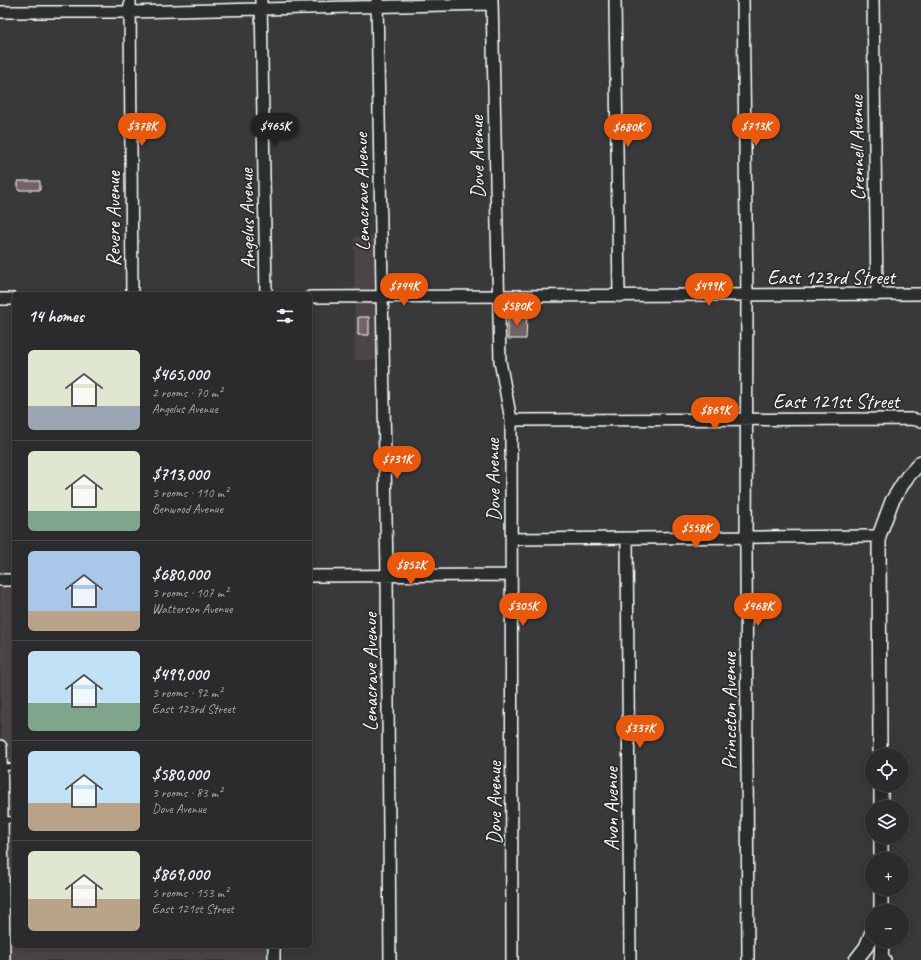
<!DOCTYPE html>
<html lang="en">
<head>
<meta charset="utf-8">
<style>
  body { margin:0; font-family:Caveat,sans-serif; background:#373638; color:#f1f3f6; height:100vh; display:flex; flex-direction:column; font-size:15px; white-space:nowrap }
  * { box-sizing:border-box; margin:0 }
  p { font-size:13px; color:#a6a7a9 }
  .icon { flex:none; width:22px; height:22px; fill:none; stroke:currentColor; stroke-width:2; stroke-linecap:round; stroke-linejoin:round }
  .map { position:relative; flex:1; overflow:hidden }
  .sheet { position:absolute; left:12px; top:292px; width:300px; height:656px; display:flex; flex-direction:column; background:#2b2a2c; border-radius:6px; box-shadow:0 2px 10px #0003,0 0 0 1px #474648 }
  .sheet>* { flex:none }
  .buttons { position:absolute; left:865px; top:748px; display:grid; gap:8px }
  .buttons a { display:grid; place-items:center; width:44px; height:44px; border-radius:50%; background:#2b2a2c; box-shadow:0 2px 10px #0003,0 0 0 1px #474648; font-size:20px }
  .price { position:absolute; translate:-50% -34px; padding:0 9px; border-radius:14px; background:#ea580c; color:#fff; font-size:13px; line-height:26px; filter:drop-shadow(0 1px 2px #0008) }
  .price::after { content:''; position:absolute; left:50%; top:24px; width:12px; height:9px; margin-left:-6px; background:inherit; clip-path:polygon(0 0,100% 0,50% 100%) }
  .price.selected { background:#222; color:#fff }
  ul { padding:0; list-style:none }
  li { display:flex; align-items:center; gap:12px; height:100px; padding:0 16px }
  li+li { border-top:1px solid #474648 }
  li span { display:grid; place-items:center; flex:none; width:112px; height:80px; border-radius:6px; color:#555 }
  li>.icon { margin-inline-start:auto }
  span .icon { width:48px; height:48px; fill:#fffc; stroke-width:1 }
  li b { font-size:17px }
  h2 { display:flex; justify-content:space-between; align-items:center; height:48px; padding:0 16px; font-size:17px }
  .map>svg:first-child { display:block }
  .built { fill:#4b4548 }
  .building { fill:#746269; stroke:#fff }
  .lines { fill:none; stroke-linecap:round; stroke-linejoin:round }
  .service-casing { stroke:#fff; stroke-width:8 }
  .minor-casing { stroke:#fff; stroke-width:14 }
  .tertiary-casing { stroke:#fff; stroke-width:16 }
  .secondary-casing { stroke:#fff; stroke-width:18 }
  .service { stroke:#2a2d2e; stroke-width:5.5 }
  .minor { stroke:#2a2d2e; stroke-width:11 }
  .tertiary { stroke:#2a2d2e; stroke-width:13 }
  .secondary { stroke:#2a2d2e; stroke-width:15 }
  .labels { text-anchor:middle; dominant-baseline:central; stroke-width:3.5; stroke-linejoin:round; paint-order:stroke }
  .street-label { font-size:20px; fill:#fff; stroke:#2a2d2e }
</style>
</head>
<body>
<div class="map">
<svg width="921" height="960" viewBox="0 0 921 960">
  <rect width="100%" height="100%" fill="#39383a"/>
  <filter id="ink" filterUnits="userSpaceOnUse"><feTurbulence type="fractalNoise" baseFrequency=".025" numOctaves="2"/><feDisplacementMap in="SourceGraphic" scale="8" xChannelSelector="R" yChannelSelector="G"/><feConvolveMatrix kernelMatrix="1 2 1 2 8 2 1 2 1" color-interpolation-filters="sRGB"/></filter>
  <g filter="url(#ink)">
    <!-- built -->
    <path class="built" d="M381,236L384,360H355L354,237Z
      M0,580H14V946H274V960H3Z"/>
    <!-- building -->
    <path class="building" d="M18,181H40V190H18Z
      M508,316H527L526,339H508Z
      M358,317H369V335H358Z"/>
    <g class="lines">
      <defs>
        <path id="service" d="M0,767H14
          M1,820H14"/>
        <path id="minor" d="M130,0L132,294
          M261,0L266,294
          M377,0L387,575L390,960
          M492,0L500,361L511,420L512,960
          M615,0L619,296
          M743,0L747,295L746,546L748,960
          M873,0L877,295
          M0,12H130L492,4
          M310,297L921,294
          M0,299H14
          M511,420L911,419L921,421
          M627,538L630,960
          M512,539L879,536
          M310,576L511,575
          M0,580H14
          M274,946V960"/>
        <path id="tertiary" d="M0,747L3,960
          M880,755L879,536L892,501L907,477L921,462
          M881,785V807
          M881,837V859
          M881,889V911
          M856,960L866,947L872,932
          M881,960L882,941"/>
        <path id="secondary" d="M882,959L883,960"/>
      </defs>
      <!-- service casing -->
      <use href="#service" class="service-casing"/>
      <!-- minor casing -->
      <use href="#minor" class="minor-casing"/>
      <!-- tertiary casing -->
      <use href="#tertiary" class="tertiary-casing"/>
      <!-- secondary casing -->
      <use href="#secondary" class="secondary-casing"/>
      <!-- service -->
      <use href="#service" class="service"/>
      <!-- minor -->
      <use href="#minor" class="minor"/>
      <!-- tertiary -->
      <use href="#tertiary" class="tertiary"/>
      <!-- secondary -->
      <use href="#secondary" class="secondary"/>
    </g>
  </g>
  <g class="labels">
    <!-- street labels -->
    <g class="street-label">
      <text transform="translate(857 148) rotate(-91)">Crennell Avenue</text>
      <text transform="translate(477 157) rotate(-91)">Dove Avenue</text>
      <text transform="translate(362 192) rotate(-91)">Lenacrave Avenue</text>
      <text transform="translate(113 219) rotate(-90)">Revere Avenue</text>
      <text transform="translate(247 219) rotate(-91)">Angelus Avenue</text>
      <text x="831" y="277">East 123rd Street</text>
      <text x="836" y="401">East 121st Street</text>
      <text transform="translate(493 480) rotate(-91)">Dove Avenue</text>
      <text transform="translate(370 672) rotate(-90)">Lenacrave Avenue</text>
      <text transform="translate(729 711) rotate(-90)">Princeton Avenue</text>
      <text transform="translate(494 803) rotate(-90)">Dove Avenue</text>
      <text transform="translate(611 809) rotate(-90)">Avon Avenue</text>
    </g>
  </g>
</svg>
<div class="buttons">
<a><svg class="icon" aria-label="locate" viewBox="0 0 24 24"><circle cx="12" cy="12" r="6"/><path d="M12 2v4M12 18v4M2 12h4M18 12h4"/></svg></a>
<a><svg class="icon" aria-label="layers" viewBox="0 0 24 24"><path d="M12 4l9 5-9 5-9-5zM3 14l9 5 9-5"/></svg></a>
<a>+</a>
<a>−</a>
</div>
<b class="price" style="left:142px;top:147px">$378K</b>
<b class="price selected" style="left:275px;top:147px">$465K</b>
<b class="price" style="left:756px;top:147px">$713K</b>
<b class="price" style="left:628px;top:148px">$680K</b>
<b class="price" style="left:404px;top:307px">$744K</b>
<b class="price" style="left:709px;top:307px">$499K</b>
<b class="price" style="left:517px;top:327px">$580K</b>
<b class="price" style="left:715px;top:431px">$869K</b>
<b class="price" style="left:397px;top:480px">$731K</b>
<b class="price" style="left:696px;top:549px">$558K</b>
<b class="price" style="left:411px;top:586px">$852K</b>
<b class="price" style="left:523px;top:627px">$305K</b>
<b class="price" style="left:758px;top:627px">$468K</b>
<b class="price" style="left:640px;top:749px">$337K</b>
<section class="sheet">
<h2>14 homes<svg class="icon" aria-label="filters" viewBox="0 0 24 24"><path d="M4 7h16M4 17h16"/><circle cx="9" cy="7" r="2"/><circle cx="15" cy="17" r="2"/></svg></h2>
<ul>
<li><span style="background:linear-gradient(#dfe7d0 70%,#9aa5b1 0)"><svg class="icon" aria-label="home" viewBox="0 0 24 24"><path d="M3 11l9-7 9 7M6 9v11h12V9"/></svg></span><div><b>$465,000</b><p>2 rooms · 70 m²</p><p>Angelus Avenue</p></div></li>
<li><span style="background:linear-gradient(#dfe7d0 75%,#7fa58c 0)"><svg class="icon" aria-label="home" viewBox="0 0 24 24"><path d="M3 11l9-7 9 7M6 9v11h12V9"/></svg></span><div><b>$713,000</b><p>3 rooms · 110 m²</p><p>Benwood Avenue</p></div></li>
<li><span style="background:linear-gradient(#a9c7e8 75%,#b9a48a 0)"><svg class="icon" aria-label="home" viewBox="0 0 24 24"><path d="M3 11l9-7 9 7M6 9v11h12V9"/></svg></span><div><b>$680,000</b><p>3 rooms · 107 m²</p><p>Watterson Avenue</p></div></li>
<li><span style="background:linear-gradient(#bfe0f5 65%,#7fa58c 0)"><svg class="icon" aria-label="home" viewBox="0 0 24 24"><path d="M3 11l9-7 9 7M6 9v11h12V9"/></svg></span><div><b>$499,000</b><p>3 rooms · 92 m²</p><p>East 123rd Street</p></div></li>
<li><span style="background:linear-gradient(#bfe0f5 65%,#b9a48a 0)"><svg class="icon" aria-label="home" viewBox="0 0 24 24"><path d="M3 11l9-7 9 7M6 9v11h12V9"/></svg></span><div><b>$580,000</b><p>3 rooms · 83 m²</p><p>Dove Avenue</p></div></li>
<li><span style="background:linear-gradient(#dfe7d0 60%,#b9a48a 0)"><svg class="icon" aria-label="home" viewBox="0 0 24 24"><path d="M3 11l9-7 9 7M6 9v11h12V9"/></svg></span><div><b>$869,000</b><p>5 rooms · 153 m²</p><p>East 121st Street</p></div></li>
</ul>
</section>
</div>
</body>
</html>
